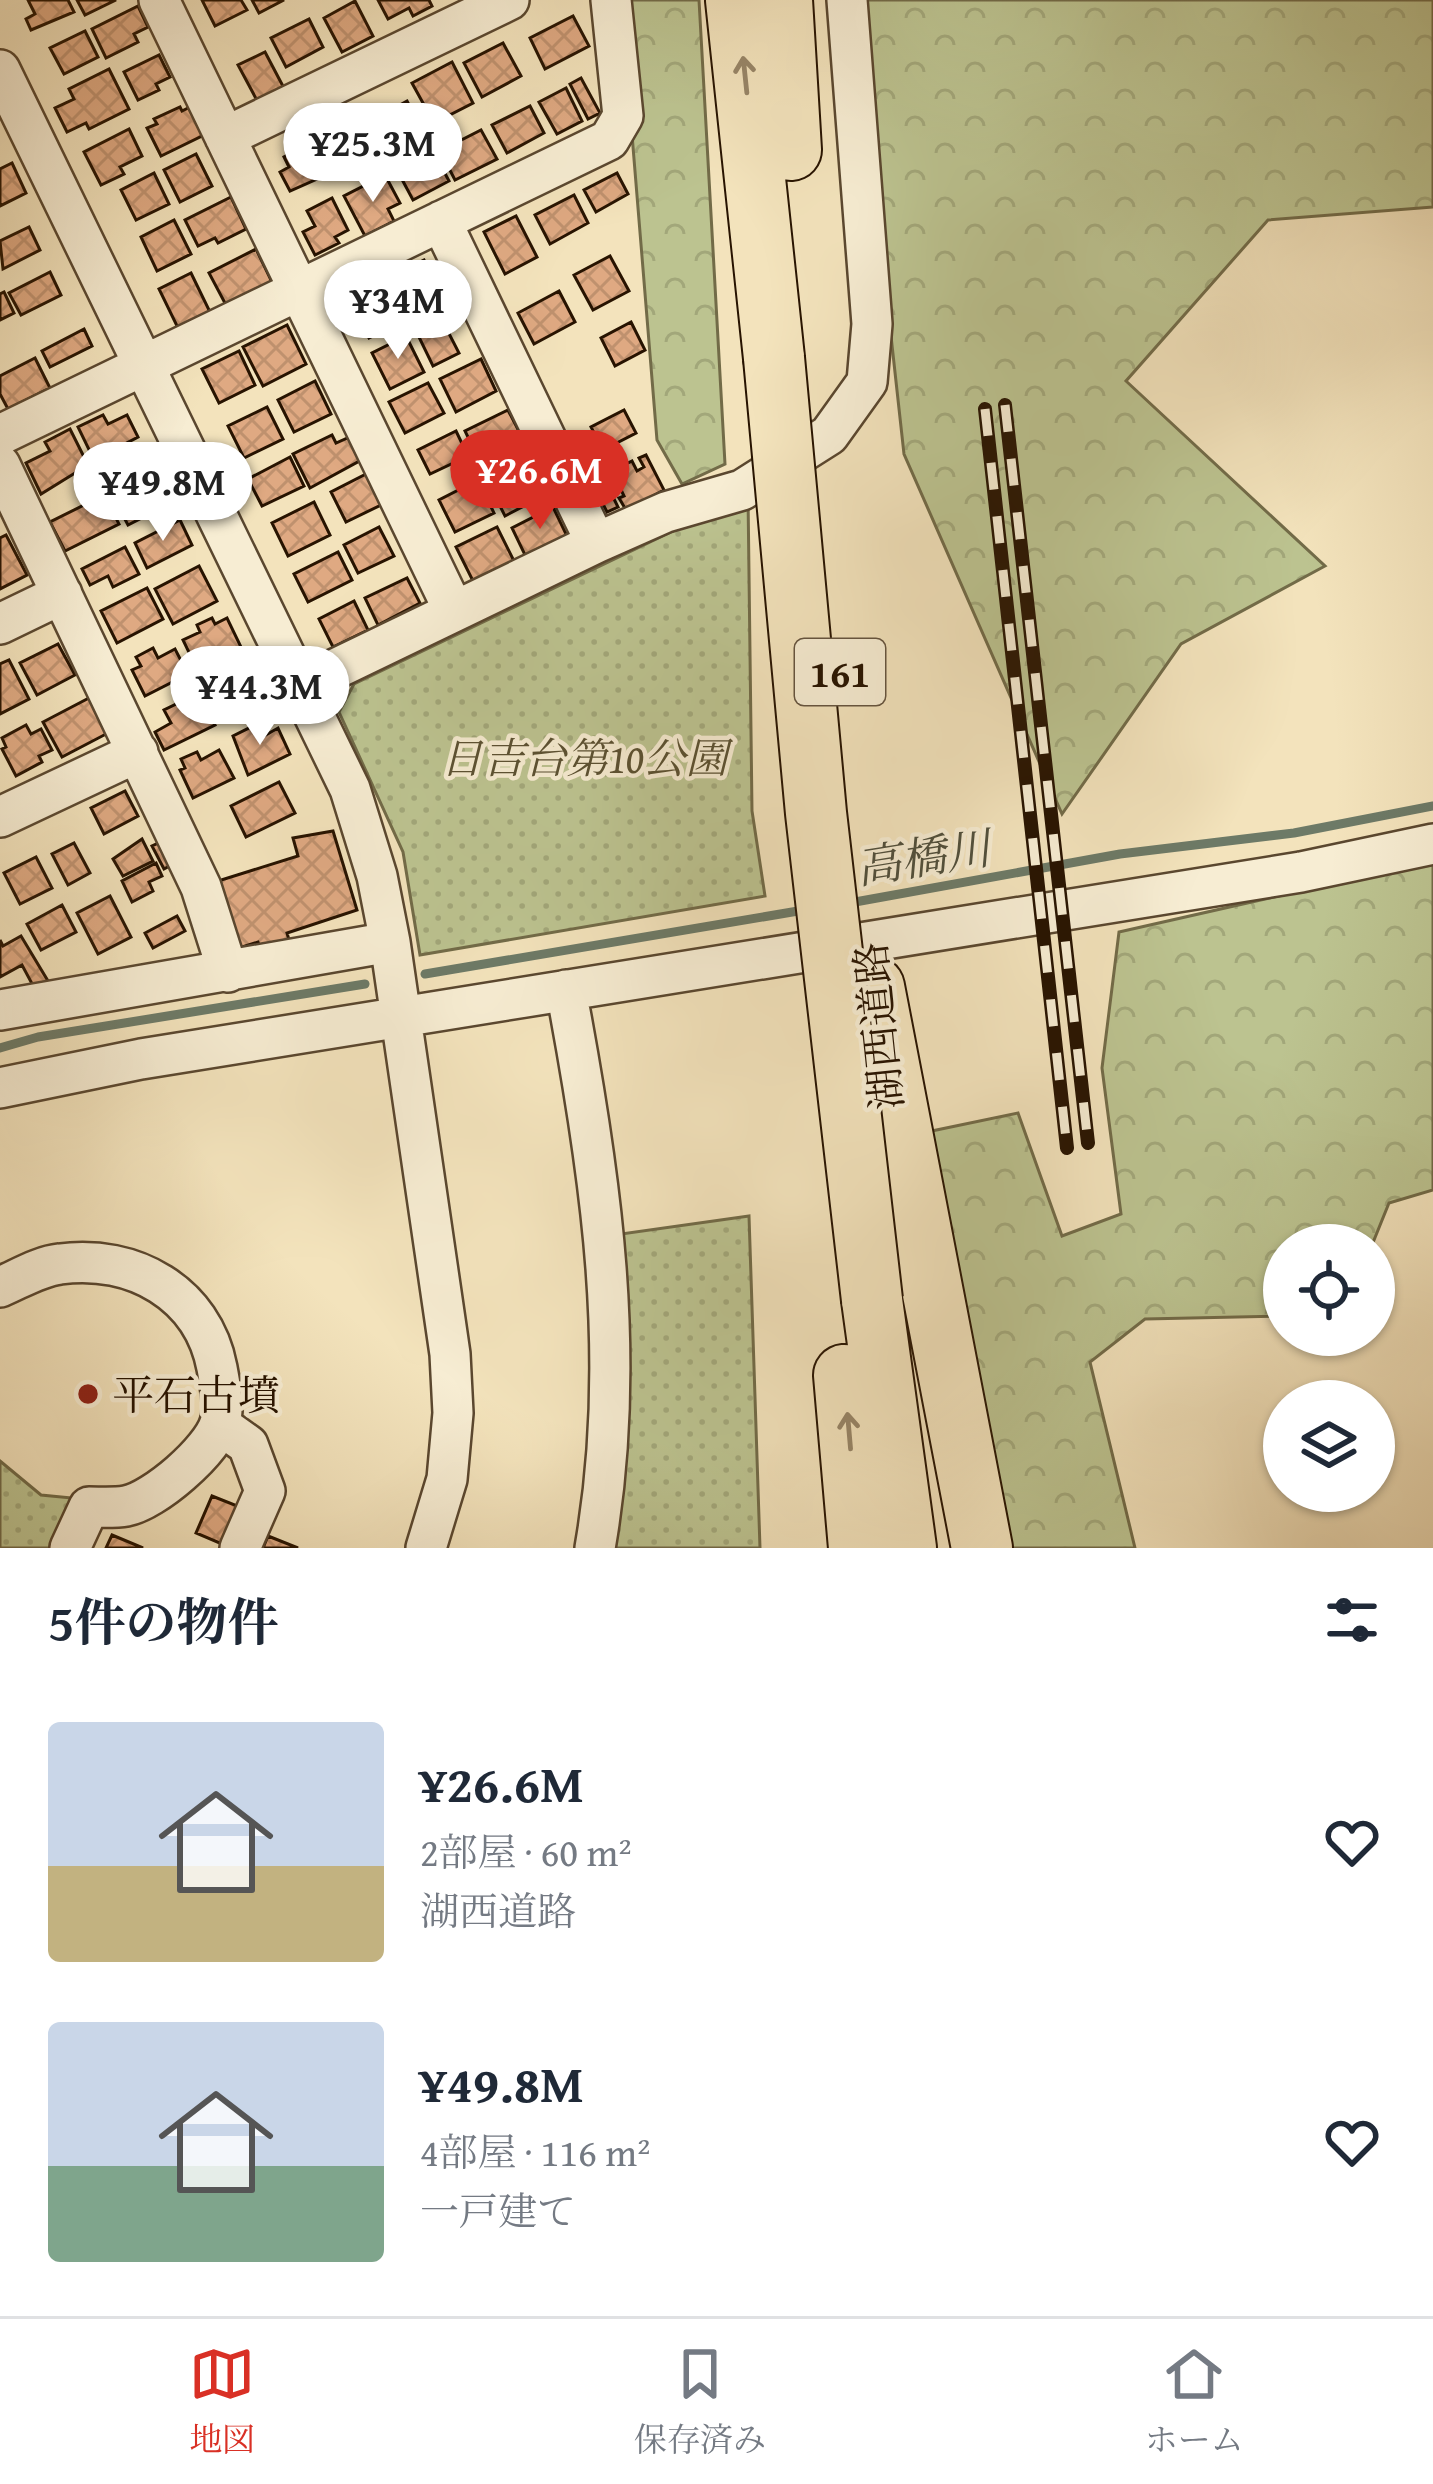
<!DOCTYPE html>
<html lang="ja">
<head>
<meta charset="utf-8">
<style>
  body { margin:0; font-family:"Gentium Book Plus","Noto Serif JP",serif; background:#f6f6f7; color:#1f2937; height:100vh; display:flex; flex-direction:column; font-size:45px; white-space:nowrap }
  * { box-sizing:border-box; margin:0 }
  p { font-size:39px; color:#747a83 }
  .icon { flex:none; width:66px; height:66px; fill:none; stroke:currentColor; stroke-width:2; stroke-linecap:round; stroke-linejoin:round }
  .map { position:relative; height:1548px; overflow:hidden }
  .panel { display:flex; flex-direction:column; background:#fff; flex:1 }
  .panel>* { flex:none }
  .controls { position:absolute; left:1263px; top:1224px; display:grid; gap:24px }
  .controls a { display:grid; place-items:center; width:132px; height:132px; border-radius:50%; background:#fff; box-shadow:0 3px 9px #0004; font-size:60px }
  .price { position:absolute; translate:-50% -102px; padding:0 27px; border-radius:42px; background:#fff; color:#222; font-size:39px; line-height:78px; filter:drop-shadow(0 3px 6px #0008) }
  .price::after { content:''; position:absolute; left:50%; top:72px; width:36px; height:27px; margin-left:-18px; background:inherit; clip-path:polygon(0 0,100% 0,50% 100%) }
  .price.selected { background:#d93025; color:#fff }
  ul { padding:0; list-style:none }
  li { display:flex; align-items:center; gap:36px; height:300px; padding:0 48px }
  li span { display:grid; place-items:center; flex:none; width:336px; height:240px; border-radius:12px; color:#555 }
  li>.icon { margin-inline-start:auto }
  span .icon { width:144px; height:144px; fill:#fffc; stroke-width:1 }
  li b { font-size:51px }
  h2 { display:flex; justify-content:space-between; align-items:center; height:144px; padding:0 48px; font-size:51px }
  .dock { display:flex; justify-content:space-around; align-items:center; height:168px; border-top:3px solid #e0e1e3; background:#fff; font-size:33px; color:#747a83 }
  .dock a { display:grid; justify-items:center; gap:6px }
  .dock .selected { color:#d93025 }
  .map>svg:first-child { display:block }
  .forest { fill:url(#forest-crowns); stroke:#726b48; stroke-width:3 }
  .park { fill:url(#park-dots); stroke:#726b48; stroke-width:3 }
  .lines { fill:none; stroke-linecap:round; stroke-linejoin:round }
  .stream { stroke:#6d7a67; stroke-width:9 }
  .building { fill:url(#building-cross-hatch); stroke:#271300; stroke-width:3 }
  .minor-casing { stroke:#5a472f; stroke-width:44 }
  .highway-casing { stroke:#271300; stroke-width:64 }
  .minor { stroke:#f7edd3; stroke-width:39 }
  .highway { stroke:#f3e3bc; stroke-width:60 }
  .rail-casing { stroke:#271300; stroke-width:14 }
  .rail { stroke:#f7edd3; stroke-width:9; stroke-dasharray:27; stroke-linecap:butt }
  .highway-bridge-casing { stroke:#271300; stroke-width:64; stroke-linecap:butt }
  .highway-bridge { stroke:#f3e3bc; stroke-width:60 }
  .oneway { stroke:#978567 }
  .poi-dot { fill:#8f2418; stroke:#f7edd3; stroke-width:4.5 }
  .labels { text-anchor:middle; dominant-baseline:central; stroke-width:9; stroke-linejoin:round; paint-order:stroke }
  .shield { fill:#f7edd3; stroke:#65543f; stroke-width:3 }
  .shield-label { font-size:39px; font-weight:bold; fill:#271300 }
  .park-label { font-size:42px; font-style:italic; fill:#5b5132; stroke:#f7edd3 }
  .street-label { font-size:42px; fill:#271300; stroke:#f7edd3 }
  .poi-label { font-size:42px; fill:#271300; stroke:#f7edd3; text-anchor:start }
  .water-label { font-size:45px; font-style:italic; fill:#504f3c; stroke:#f7edd3 }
</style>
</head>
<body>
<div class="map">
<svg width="1433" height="1548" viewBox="0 0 1433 1548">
  <defs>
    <pattern id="forest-crowns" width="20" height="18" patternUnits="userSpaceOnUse" patternTransform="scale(3)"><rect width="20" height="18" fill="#bcc390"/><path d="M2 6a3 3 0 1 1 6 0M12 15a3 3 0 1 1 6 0" fill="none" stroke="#a2a77a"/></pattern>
    <pattern id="park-dots" width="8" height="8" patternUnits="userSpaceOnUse" patternTransform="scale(3)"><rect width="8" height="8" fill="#bcc390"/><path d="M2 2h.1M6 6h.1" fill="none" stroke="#a2a77a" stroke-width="1.8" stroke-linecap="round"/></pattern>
    <pattern id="building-cross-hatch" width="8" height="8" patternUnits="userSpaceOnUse" patternTransform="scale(3)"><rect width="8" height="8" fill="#dfa982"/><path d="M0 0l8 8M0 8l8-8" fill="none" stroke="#bf916e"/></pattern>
  </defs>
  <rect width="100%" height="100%" fill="#f3e3bc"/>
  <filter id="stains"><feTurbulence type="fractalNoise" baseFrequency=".00167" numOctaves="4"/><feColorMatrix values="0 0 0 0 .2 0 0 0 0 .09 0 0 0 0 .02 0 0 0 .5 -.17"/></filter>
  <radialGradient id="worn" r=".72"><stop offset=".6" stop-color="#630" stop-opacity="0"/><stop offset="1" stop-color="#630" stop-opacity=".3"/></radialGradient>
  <!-- forest -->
  <path class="forest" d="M621,0H699L725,464L682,484L657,440Z
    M854,0H1433V207L1268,220L1126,381L1325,566L1181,644L1062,814L904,454Z
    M1433,861V1190L1389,1203L1372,1245H1284V1316L1145,1319L1090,1362L1135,1548H1007L927,1132L1018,1113L1062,1236L1121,1214L1102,1068L1119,932Z"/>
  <!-- park -->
  <path class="park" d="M748,495L752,811L765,896L420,955L403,852L339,712L354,684Z
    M749,1216L760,1548H608L621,1234Z
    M0,1461L41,1495L72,1498L51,1548H0Z"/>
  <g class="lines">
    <!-- stream -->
    <path class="stream" d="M844,904L1120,854L1294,833L1433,806
      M425,974L804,910
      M0,1048L38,1037L365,984"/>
  </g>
  <!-- building -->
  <path class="building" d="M28,0H68L74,12L31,30L26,19L35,14Z
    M77,0H116L85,15Z
    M202,0H241L247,10L215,26Z
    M252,0H284L259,13Z
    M378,0H429L432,6L413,16L409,8L388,19Z
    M355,1L373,36L342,52L324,18Z
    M138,6L148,27L134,34L138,42L106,58L92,29Z
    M573,16L589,46L545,69L530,38Z
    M309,19L323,47L286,67L271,38Z
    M85,31L98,57L64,74L50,48Z
    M503,43L521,76L482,97L464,63Z
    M265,52L286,92L260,106L238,65Z
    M159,55L170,77L156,84L159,90L138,100L124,72Z
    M452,62L473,103L434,123L412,83Z
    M109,69L129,109L89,129L86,123L67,132L55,108L74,99L69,89Z
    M581,78L600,113L588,119L570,84Z
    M566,88L582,121L557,134L539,102Z
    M407,101L424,134L388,153L371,121Z
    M194,105L208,133L161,156L147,128L157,124L154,119L180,107L182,111Z
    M530,106L544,133L507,153L492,125Z
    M357,121L375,156L337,176L319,141Z
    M129,129L142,156L120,167L124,174L101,185L84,152Z
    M481,130L497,159L455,180L440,151Z
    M310,143L326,175L290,191L280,172L289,167L284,157Z
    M433,151L449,181L413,200L397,170Z
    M196,154L212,186L180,202L164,170Z
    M12,163L26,193L0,206V169Z
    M154,173L169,204L136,220L121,190Z
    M617,173L628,194L596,212L584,190Z
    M385,175L400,203L388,209L394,221L365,236L344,196Z
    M574,195L588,223L550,244L535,215Z
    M231,197L246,229L218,243L215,238L198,246L185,220Z
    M332,198L348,230L335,237L339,243L315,255L303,232L315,226L307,211Z
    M516,216L537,257L505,274L484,232Z
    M174,220L191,254L157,271L141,237Z
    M29,227L40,250L3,269L0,241Z
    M256,249L272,282L226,305L209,273Z
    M610,256L629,291L593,310L574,275Z
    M424,260L442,295L408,312L391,277Z
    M50,272L61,295L21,315L9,293Z
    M191,273L210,312L178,328L159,289Z
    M387,291L402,321L369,338L353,307Z
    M559,291L575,322L534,344L518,313Z
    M4,292L14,313L0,320V294Z
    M441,318L459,353L433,366L416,331Z
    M631,322L645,350L615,366L601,338Z
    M287,325L306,364L263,386L243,347Z
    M84,329L92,346L50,367L42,351Z
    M406,336L424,372L390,389L372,353Z
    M239,351L255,385L219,403L202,369Z
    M35,358L50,388L8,409L0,394V376Z
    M481,359L496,391L456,412L440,379Z
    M315,381L331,414L294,432L278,400Z
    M428,383L444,413L405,433L389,402Z
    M267,407L283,439L244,458L228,426Z
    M508,410L524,441L480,462L465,431Z
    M624,410L636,433L603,450L591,427Z
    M103,415L108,424L127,415L138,437L94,460L78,427Z
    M70,429L88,465L41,494L26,463L50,451L45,442Z
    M456,431L468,456L430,474L418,450Z
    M332,435L336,443L352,436L363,459L310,488L293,454Z
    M646,455L664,490L626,510L619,498L624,496L612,471L632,461L637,471L644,467L639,458Z
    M290,457L304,486L262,506L248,479Z
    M525,464L541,497L505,516L488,482Z
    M366,474L381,505L346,522L331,492Z
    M146,478L161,508L128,525L112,495Z
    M478,480L494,513L455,532L439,500Z
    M608,487L618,507L607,512L597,492Z
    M104,495L119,524L65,551L50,522Z
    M314,502L330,535L288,556L272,523Z
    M553,507L567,536L526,557L512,528Z
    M180,520L192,545L147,568L135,543Z
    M379,527L394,556L358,573L344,545Z
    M497,527L514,561L473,581L456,547Z
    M6,535L27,575L0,589V538Z
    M125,547L139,574L113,587L108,576L90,585L82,569Z
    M338,552L352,580L308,602L294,574Z
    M199,566L217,601L173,624L155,589Z
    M407,578L420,603L378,625L365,598Z
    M147,588L163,619L117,643L101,611Z
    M354,601L368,630L333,647L319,619Z
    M212,618L215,624L227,618L241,647L197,669L183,640L200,632L197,625Z
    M58,644L75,675L37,695L20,663Z
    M153,648L158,658L175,649L188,674L145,696L132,670L141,666L136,657Z
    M252,657L259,671L254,673L264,694L251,700L256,708L240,716L236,708L220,716L204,684L231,671L233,676L241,673L236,665Z
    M9,660L29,699L0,714V664Z
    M199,693L215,725L164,750L155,732L171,723L164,710Z
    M89,698L108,733L62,757L43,722Z
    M257,724L264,736L278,728L290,754L248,775L233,736Z
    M26,725L31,734L41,729L52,750L39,756L42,762L16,776L2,749L6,747L2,738Z
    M219,750L234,778L193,798L180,770L185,768L181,759L197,752L201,760Z
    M279,782L295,813L246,837L231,806Z
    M125,791L138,816L104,834L91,808Z
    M333,831L357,910L287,933L291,947L263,956L258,942L239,948L218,881L298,856L293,838Z
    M142,839L153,861L123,876L113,859Z
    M165,840L177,862L164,869L152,846Z
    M74,843L90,873L68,885L52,854Z
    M36,857L52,888L20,904L4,873Z
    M156,863L162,876L149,882L153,891L132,902L122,881Z
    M110,896L131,937L98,954L77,913Z
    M62,905L76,932L41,950L27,924Z
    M177,916L185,931L153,948L145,933Z
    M21,936L51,986L37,993L22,965L0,977V940L3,946Z
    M212,1496L245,1509L229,1547L196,1533Z
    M112,1535L143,1548H106Z
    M268,1536L298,1548H263Z"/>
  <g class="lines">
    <defs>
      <path id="minor" d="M159,0L454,611
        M0,70L350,789L377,876L390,942L450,1354L453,1413L447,1479L426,1548
        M225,137L509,0
        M441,221L596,543
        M0,435L609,140L623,116L611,0
        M0,465L201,887L228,972
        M0,624L62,594
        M300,686L596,543L666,512L742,490L829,435L867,382L872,324L847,0
        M0,817L138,752
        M566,990C601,1175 628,1360 595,1548
        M0,1010L390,942
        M0,1088L141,1059L1301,872L1433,844
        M0,1287C19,1279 40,1266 60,1264C133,1254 203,1293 217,1368C220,1385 225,1406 220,1423C212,1451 154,1501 126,1506C114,1508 101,1507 89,1507L70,1548
        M220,1425L248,1445L265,1491L240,1548"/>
      <path id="highway" d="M736,0L774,358
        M782,0L791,150
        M874,987L982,1548
        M872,1300L906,1548
        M844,1375L859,1548"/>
    </defs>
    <!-- minor casing -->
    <use href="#minor" class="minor-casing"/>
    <!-- highway casing -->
    <use href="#highway" class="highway-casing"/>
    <!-- minor -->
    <use href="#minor" class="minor"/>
    <!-- highway -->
    <use href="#highway" class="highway"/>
    <defs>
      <path id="rail" d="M1005,405L1088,1143
        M985,409L1067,1148"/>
    </defs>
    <!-- rail casing -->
    <use href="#rail" class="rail-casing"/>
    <!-- rail -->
    <use href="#rail" class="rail"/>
    <defs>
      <path id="highway-bridge" d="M774,358L816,813L872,1300"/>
    </defs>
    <!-- highway-bridge casing -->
    <use href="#highway-bridge" class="highway-bridge-casing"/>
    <!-- highway-bridge -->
    <use href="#highway-bridge" class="highway-bridge"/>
  </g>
  <!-- one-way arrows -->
  <defs><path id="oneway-shaft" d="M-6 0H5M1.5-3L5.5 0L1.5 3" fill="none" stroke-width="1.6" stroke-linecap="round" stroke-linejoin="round" transform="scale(3)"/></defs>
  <g class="oneway">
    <use href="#oneway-shaft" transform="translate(745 75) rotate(-96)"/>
    <use href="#oneway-shaft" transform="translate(849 1431) rotate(-95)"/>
  </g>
  <!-- markers -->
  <circle class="poi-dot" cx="88" cy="1394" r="12"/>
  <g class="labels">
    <!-- shield labels -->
    <rect class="shield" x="795" y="639" width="90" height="66" rx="9"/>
    <g class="shield-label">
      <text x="840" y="672">161</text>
    </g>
    <!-- park labels -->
    <g class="park-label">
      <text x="584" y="757">日吉台第10公園</text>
    </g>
    <!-- street labels -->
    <g class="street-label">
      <text transform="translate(878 1026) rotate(-96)">湖西道路</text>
    </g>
    <!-- poi labels -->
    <g class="poi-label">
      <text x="112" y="1394">平石古墳</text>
    </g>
    <!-- water labels -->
    <g class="water-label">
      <text transform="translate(923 857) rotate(-9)">高橋川</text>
    </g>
  </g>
  <rect width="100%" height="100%" filter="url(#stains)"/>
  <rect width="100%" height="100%" fill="url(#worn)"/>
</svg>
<div class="controls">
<a><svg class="icon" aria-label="locate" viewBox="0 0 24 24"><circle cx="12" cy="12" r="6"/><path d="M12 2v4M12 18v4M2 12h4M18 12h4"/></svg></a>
<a><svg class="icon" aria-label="layers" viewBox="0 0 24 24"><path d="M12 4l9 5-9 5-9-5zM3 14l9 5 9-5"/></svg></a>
</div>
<b class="price" style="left:373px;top:205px">¥25.3M</b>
<b class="price" style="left:398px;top:362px">¥34M</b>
<b class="price selected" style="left:540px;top:532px">¥26.6M</b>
<b class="price" style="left:163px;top:544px">¥49.8M</b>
<b class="price" style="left:260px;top:748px">¥44.3M</b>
</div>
<section class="panel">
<h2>5件の物件<svg class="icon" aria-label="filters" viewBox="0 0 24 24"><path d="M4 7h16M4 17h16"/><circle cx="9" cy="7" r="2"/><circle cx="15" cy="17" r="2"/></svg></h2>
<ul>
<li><span style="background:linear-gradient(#c9d6e8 60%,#c2b280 0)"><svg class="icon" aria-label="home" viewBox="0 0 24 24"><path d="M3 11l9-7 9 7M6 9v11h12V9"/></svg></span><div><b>¥26.6M</b><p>2部屋 · 60 m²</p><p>湖西道路</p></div><svg class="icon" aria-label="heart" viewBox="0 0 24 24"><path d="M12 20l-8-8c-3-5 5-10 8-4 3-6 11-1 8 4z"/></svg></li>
<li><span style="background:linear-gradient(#c9d6e8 60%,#7fa58c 0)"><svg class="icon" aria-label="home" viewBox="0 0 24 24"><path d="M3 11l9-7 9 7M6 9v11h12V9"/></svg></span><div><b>¥49.8M</b><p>4部屋 · 116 m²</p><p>一戸建て</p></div><svg class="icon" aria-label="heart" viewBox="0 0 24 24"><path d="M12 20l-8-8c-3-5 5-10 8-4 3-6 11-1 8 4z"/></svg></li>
</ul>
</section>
<nav class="dock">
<a class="selected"><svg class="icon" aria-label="map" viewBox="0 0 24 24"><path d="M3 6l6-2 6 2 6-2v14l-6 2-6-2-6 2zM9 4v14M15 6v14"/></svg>地図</a>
<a><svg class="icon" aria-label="saved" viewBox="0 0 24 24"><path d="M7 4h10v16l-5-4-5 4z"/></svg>保存済み</a>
<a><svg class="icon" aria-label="home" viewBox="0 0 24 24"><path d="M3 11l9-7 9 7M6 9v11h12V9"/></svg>ホーム</a>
</nav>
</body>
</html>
